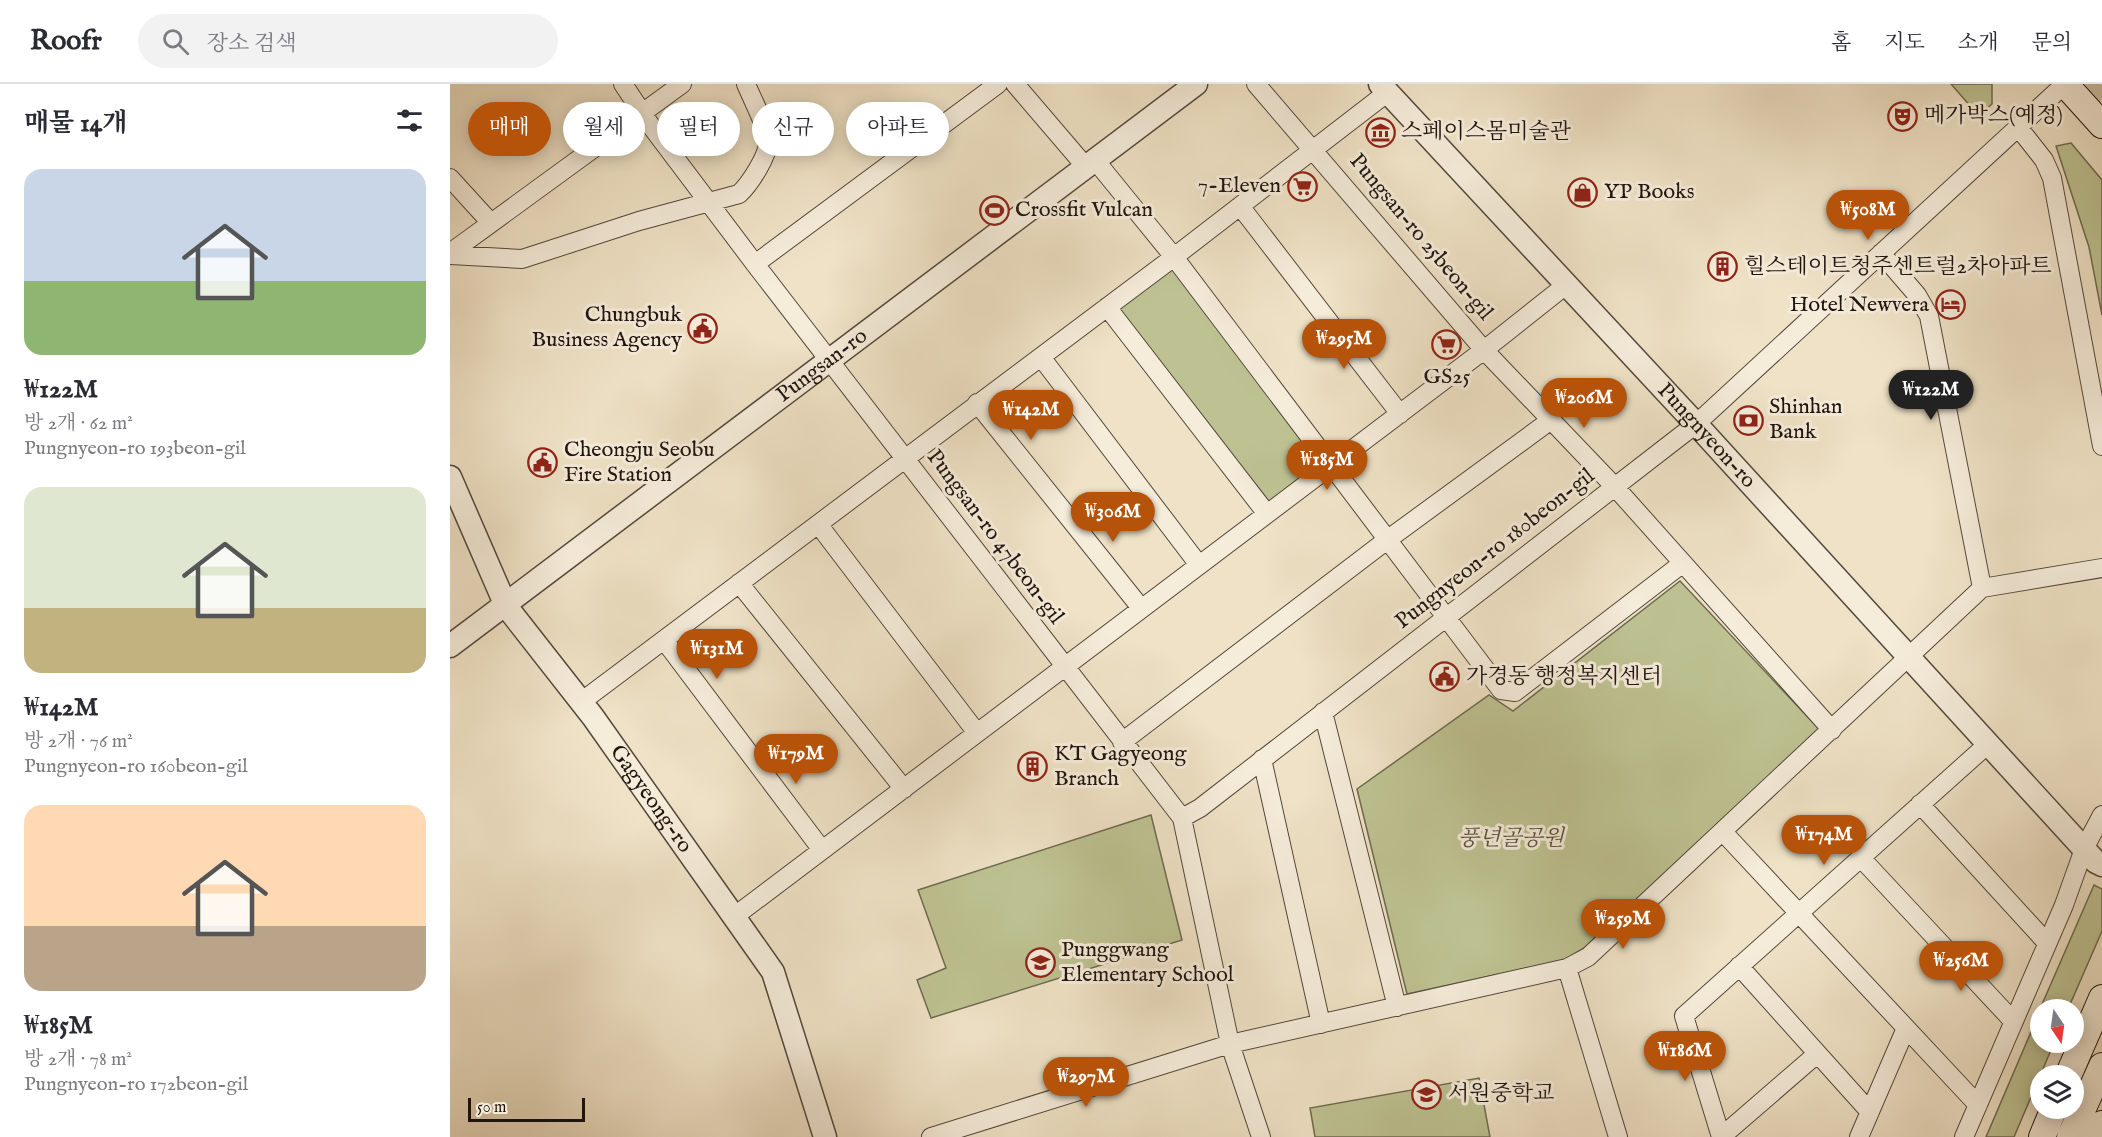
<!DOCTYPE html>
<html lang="ko">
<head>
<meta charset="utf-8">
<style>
  body { margin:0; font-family:"IM FELL English","Noto Serif KR",serif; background:#f2f2f3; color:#2b2b33; height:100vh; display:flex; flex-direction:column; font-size:22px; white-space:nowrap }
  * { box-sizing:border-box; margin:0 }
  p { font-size:20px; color:#7c7c81 }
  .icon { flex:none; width:33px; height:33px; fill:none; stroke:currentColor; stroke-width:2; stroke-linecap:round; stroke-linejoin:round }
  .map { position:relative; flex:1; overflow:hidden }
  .panel { display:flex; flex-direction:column; background:#fff; width:450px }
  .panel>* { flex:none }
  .banner { position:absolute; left:18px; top:18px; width:570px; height:54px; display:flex; gap:12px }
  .needle { width:39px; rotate:167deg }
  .fabs { position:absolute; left:1580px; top:915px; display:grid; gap:12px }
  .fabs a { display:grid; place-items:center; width:54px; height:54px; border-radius:50%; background:#fff; box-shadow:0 3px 15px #0003; font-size:30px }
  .scale { position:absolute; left:18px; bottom:15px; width:117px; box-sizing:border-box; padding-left:6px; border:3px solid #1f140e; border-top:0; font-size:16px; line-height:21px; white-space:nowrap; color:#1f140e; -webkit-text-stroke:4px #f5ecda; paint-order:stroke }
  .price { position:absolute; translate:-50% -51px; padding:0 14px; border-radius:21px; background:#b45309; color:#fff; font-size:20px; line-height:39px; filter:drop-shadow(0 2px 3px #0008) }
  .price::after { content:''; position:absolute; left:50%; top:36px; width:18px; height:14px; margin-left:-9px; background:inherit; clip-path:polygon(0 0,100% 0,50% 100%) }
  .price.current { background:#222; color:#fff }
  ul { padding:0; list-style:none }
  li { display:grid; align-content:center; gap:12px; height:318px; padding:0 24px }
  li span { display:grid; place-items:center; height:186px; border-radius:18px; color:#555 }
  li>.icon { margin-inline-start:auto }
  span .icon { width:108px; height:108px; fill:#fffc; stroke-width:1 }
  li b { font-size:26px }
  h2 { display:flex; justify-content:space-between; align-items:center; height:72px; padding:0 24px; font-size:26px }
  .tag { padding:0 21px; border-radius:27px; background:#fff; box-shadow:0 3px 15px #0003; font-size:21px; line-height:54px }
  .tag.current { background:#b45309; color:#fff }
  header { display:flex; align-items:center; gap:36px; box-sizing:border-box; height:84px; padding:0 30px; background:#fff; border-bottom:2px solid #e1e1e2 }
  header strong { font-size:28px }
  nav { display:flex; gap:33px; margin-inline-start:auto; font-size:21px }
  .search { width:420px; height:54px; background:#f2f2f3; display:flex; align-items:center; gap:15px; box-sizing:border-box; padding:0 21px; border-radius:33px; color:#7c7c81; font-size:22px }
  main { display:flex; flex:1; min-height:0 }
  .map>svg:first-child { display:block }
  .green { fill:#bec292; stroke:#6e6b50; stroke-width:1.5 }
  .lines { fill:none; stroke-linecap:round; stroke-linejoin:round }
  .tertiary-tunnel { stroke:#d0c3aa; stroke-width:22; stroke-dasharray:22 11; stroke-linecap:butt }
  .minor-casing { stroke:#53483c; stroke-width:20 }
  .tertiary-casing { stroke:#53483c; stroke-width:25 }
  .secondary-casing { stroke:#1f140e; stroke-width:28 }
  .minor { stroke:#f5ecda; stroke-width:18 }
  .tertiary { stroke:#f5ecda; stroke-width:22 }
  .secondary { stroke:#f5ecda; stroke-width:26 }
  .labels { text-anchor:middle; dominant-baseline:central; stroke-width:6; stroke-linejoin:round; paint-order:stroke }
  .poi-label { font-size:22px; fill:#1f140e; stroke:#f5ecda; text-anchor:start }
  .street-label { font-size:22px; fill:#1f140e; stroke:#f5ecda }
  .park-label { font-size:22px; font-style:italic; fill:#57513c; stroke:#f5ecda }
</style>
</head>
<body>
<header>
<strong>Roofr</strong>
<div class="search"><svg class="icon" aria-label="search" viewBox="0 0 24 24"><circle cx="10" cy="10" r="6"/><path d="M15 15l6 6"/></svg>장소 검색</div>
<nav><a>홈</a><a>지도</a><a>소개</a><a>문의</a></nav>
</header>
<main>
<section class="panel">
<h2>매물 14개<svg class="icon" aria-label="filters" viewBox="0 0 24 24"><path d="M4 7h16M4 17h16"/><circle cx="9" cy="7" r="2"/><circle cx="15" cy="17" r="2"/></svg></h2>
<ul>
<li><span style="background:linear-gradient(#c9d6e8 60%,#8fb573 0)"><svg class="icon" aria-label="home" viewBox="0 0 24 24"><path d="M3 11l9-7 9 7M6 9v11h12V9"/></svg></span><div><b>₩122M</b><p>방 2개 · 62 m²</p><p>Pungnyeon-ro 193beon-gil</p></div></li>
<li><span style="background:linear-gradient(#dfe7d0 65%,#c2b280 0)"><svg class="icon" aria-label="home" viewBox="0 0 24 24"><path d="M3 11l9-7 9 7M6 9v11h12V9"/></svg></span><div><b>₩142M</b><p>방 2개 · 76 m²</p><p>Pungnyeon-ro 160beon-gil</p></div></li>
<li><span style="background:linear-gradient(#ffd9b3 65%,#b9a48a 0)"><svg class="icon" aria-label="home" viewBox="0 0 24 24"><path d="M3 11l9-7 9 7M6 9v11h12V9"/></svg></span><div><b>₩185M</b><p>방 2개 · 78 m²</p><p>Pungnyeon-ro 172beon-gil</p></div></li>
</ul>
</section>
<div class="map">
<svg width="1652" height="1053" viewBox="0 0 1652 1053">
  <rect width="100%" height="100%" fill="#efe2c6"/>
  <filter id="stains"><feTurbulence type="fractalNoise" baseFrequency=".00333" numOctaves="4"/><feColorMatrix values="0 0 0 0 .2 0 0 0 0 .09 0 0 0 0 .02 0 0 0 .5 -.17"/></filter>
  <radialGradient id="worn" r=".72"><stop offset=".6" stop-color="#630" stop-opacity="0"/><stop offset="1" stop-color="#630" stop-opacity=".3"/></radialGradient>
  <!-- green -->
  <path class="green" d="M1501,0H1542V20L1529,32Z
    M1621,59L1652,96V231L1639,163L1606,62Z
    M722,182L870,380L819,418L667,224Z
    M1230,497L1369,645L1134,864L1114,876L957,910L907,705L1039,611L1063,627Z
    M701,731L732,856L481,934L467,896L496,884L468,806Z
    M1644,801L1652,805V847L1618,925H1590Z
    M1590,927V958L1604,959L1564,1053H1536Z
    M1029,994L1040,1053H865L860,1024Z"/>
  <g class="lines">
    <!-- tertiary-tunnel -->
    <path class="tertiary-tunnel" d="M1636,0L1652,18"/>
    <defs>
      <path id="minor" d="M173,0L201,42L305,180L732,734L780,960L811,1053
        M565,0L636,83
        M806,0L1034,266L1165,403L1382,646
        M1568,43L1594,76L1602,94L1652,362
        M645,76L724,173L1051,606L1065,608L1233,479
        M0,94L41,139
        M790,122L950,330
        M0,169L232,0
        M1431,169L1467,211L1479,232L1532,504
        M0,171L72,175L189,137L289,110C299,101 319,71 318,57C317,42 302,15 296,0
        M305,180L548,0
        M657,223L817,430
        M591,273L749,481
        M527,319L691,524
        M368,440L527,649
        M289,499L454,705
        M1532,504L1652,484
        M214,556L372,766
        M131,618L724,173L938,8
        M873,628L947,923
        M672,658L937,456L1101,336
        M812,675L871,940
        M1470,720L1597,859
        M732,734L750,724L1246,340L1615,0
        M1273,748L1528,1021
        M1411,774L1563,937
        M285,832L1034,266L1116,201
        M1289,882L1420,1028
        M1117,884L1168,1053
        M1367,970L1271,1053L1234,932L1538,660
        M481,1053L780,960L1117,884L1138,873L1532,504
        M1409,1053L1456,944
        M1514,1053L1614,821L1634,765L1652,731"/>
      <g id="tertiary">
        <path id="s1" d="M930,0L1246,340L1646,778L1652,781"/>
        <path id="s2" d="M0,393L56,522L143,633L323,888L375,1053"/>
        <path id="s3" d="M0,562L746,0"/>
      </g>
      <path id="secondary" d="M1615,0L1652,41
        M1618,992L1652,914
        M1592,1053L1604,1024
        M1620,1053L1652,982
        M1647,1053L1652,1040"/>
    </defs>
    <!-- minor casing -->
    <use href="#minor" class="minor-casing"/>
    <!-- tertiary casing -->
    <use href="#tertiary" class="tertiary-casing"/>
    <!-- secondary casing -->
    <use href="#secondary" class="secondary-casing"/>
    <!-- minor -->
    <use href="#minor" class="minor"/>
    <!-- tertiary -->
    <use href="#tertiary" class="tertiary"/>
    <!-- secondary -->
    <use href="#secondary" class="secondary"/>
  </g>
  <!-- icons -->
  <defs>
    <symbol id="theatre-ring" viewBox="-11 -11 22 22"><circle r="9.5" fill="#f5ecda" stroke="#8f2418" stroke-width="1.5"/><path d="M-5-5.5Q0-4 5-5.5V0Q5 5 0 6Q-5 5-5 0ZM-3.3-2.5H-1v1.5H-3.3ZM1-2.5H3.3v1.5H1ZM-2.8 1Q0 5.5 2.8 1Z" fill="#8f2418"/></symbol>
    <symbol id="museum-ring" viewBox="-11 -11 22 22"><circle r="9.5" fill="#f5ecda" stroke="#8f2418" stroke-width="1.5"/><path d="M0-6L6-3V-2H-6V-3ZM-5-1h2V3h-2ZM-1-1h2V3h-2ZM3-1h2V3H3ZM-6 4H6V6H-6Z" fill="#8f2418"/></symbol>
    <symbol id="supermarket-ring" viewBox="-11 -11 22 22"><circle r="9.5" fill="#f5ecda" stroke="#8f2418" stroke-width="1.5"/><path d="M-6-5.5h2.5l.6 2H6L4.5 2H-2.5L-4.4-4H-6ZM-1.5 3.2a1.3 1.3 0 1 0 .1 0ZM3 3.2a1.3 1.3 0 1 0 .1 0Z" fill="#8f2418"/></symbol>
    <symbol id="shop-ring" viewBox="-11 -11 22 22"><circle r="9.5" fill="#f5ecda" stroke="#8f2418" stroke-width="1.5"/><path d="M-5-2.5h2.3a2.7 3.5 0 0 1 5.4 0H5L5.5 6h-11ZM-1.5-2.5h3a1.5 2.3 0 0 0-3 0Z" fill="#8f2418"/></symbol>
    <symbol id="stadium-ring" viewBox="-11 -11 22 22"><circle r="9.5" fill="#f5ecda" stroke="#8f2418" stroke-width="1.5"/><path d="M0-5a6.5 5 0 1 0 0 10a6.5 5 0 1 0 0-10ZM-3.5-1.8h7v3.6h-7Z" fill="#8f2418"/></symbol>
    <symbol id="building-ring" viewBox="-11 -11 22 22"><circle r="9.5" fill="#f5ecda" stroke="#8f2418" stroke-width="1.5"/><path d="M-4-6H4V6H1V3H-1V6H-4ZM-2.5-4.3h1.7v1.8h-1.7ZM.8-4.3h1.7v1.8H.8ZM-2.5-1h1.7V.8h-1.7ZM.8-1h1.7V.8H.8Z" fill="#8f2418"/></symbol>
    <symbol id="hotel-ring" viewBox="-11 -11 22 22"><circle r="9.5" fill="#f5ecda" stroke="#8f2418" stroke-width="1.5"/><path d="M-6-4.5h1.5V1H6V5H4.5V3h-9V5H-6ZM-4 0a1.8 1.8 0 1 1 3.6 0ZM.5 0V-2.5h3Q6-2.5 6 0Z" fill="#8f2418"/></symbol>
    <symbol id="civic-ring" viewBox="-11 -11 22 22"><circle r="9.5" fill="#f5ecda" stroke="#8f2418" stroke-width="1.5"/><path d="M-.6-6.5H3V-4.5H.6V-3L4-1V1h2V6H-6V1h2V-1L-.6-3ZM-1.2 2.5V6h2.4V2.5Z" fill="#8f2418"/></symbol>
    <symbol id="bank-ring" viewBox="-11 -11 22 22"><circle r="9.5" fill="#f5ecda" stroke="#8f2418" stroke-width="1.5"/><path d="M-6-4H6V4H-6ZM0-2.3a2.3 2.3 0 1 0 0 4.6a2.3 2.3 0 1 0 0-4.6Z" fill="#8f2418"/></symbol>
    <symbol id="school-ring" viewBox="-11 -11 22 22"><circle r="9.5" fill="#f5ecda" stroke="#8f2418" stroke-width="1.5"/><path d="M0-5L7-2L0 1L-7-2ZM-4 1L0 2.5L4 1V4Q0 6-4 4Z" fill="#8f2418"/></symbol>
  </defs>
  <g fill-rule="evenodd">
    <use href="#theatre-ring" x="1436" y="16" width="33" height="33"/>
    <use href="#museum-ring" x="914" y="32" width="33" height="33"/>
    <use href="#supermarket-ring" x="836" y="86" width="33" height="33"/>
    <use href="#shop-ring" x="1116" y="92" width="33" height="33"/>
    <use href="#stadium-ring" x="528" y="110" width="33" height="33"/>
    <use href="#building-ring" x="1256" y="166" width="33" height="33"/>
    <use href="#hotel-ring" x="1484" y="204" width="33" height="33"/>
    <use href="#civic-ring" x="236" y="228" width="33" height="33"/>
    <use href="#supermarket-ring" x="980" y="244" width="33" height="33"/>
    <use href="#bank-ring" x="1282" y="320" width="33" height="33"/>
    <use href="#civic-ring" x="76" y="362" width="33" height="33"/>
    <use href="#civic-ring" x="978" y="576" width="33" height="33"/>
    <use href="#building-ring" x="566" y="666" width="33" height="33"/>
    <use href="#school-ring" x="574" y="862" width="33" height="33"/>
    <use href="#school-ring" x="960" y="994" width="33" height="33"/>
  </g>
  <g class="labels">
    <!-- poi labels -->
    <g class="poi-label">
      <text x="1474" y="32">메가박스(예정)</text>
      <text x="951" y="48">스페이스몸미술관</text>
      <text x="831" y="102" text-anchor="end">7-Eleven</text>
      <text x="1154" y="108">YP Books</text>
      <text x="565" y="126">Crossfit Vulcan</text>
      <text x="1294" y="183">힐스테이트청주센트럴2차아파트</text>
      <text x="1479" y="221" text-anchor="end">Hotel Newvera</text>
      <text x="232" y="231" text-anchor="end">Chungbuk<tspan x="232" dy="25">Business Agency</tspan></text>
      <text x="997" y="293" text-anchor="middle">GS25</text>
      <text x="1319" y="323">Shinhan<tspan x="1319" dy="25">Bank</tspan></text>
      <text x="114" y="366">Cheongju Seobu<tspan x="114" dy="25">Fire Station</tspan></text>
      <text x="1016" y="593">가경동 행정복지센터</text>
      <text x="604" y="670">KT Gagyeong<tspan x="604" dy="25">Branch</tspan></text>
      <text x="611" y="866">Punggwang<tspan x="611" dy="25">Elementary School</tspan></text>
      <text x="998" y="1010">서원중학교</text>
    </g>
    <!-- street labels -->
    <g class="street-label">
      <text transform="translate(971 153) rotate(50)">Pungsan-ro 25beon-gil</text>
      <text stroke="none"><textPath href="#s3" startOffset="466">Pungsan-ro</textPath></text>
      <text stroke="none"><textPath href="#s1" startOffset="480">Pungnyeon-ro</textPath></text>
      <text transform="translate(545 453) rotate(53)">Pungsan-ro 47beon-gil</text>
      <text transform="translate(1045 465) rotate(-38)">Pungnyeon-ro 180beon-gil</text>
      <text stroke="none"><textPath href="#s2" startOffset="382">Gagyeong-ro</textPath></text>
    </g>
    <!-- park labels -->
    <g class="park-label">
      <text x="1061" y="755">풍년골공원</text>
    </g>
  </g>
  <rect width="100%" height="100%" filter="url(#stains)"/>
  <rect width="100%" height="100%" fill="url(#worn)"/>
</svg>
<div class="fabs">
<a><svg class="needle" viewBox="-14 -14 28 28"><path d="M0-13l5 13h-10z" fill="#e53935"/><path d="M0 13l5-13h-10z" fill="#7c7c81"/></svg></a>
<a><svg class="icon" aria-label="layers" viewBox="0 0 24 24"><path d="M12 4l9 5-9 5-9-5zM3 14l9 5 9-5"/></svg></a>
</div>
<div class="scale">50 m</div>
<b class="price" style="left:1418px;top:157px">₩508M</b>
<b class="price" style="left:894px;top:286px">₩295M</b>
<b class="price current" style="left:1481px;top:337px">₩122M</b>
<b class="price" style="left:1134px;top:345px">₩206M</b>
<b class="price" style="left:581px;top:357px">₩142M</b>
<b class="price" style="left:877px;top:407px">₩185M</b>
<b class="price" style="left:663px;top:459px">₩306M</b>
<b class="price" style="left:267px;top:596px">₩131M</b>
<b class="price" style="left:346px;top:701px">₩179M</b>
<b class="price" style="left:1374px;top:782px">₩174M</b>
<b class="price" style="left:1173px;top:866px">₩259M</b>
<b class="price" style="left:1511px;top:908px">₩256M</b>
<b class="price" style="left:1235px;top:998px">₩186M</b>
<b class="price" style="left:636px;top:1024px">₩297M</b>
<div class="banner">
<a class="tag current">매매</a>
<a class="tag">월세</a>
<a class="tag">필터</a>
<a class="tag">신규</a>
<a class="tag">아파트</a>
</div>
</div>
</main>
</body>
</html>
